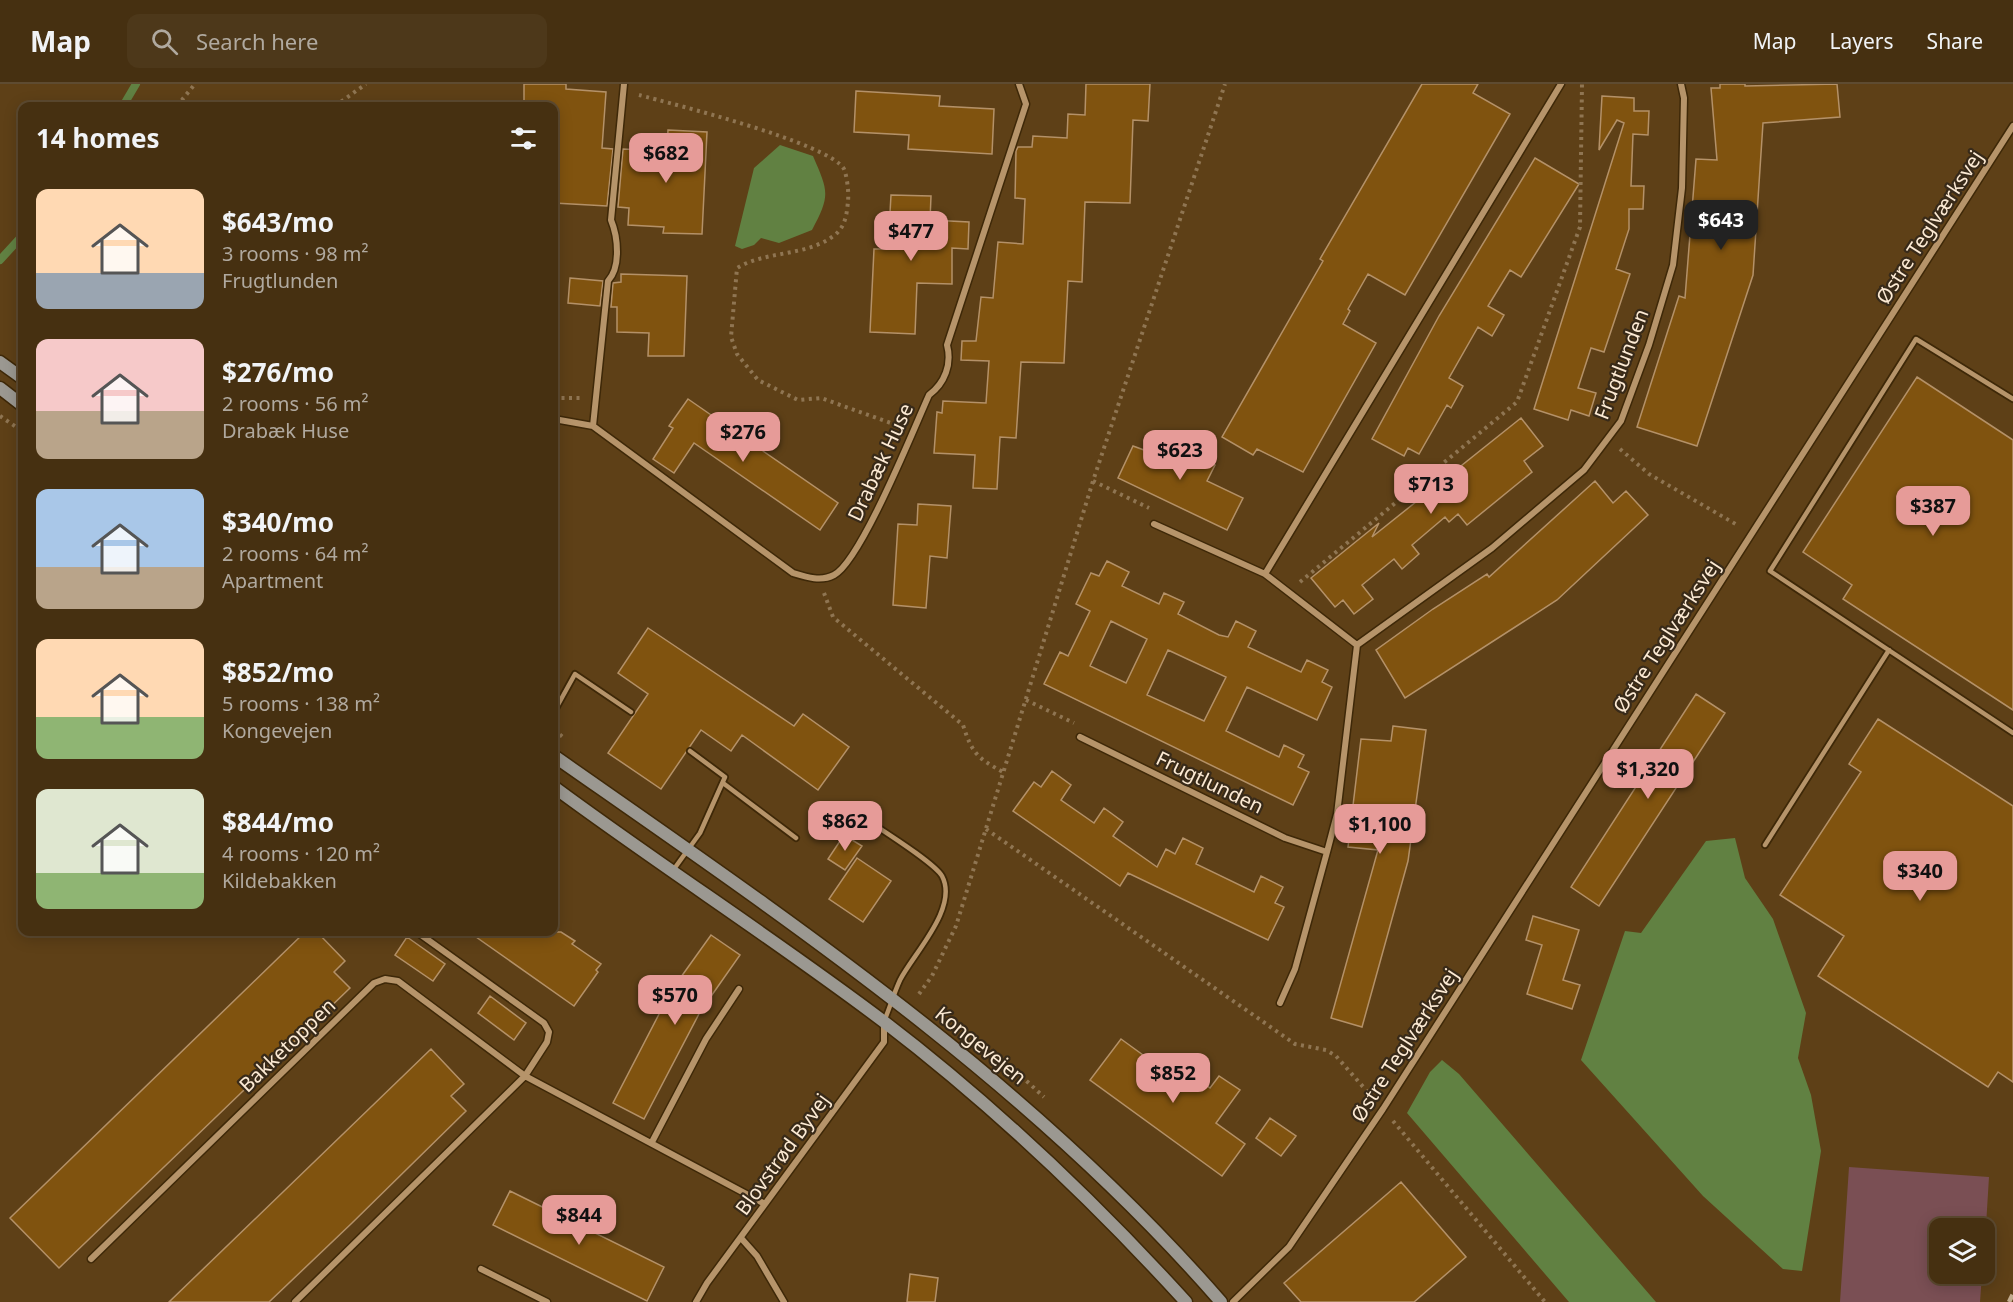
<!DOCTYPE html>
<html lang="en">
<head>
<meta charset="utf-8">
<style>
  body { margin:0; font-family:"Noto Sans",sans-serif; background:#4d381a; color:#f1f3f6; height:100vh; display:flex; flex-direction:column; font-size:22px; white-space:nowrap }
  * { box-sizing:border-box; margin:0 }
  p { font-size:20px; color:#b0a99f }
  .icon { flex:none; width:33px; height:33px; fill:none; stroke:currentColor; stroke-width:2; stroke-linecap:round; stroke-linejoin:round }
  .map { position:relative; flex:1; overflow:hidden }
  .drawer { position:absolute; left:18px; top:18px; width:540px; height:834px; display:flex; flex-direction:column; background:#463011; border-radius:12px; box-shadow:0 3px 15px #0003,0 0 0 2px #5e4b31 }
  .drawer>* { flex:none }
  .fabs { position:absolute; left:1929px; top:1134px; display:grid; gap:12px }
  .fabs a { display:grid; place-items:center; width:66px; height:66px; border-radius:12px; background:#463011; box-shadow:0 3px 15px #0003,0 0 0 2px #5e4b31; font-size:30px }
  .price { position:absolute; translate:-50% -51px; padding:0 14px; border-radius:12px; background:#e69b98; color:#111; font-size:20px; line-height:39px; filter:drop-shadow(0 2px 3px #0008) }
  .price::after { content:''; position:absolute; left:50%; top:36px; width:18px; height:14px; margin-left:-9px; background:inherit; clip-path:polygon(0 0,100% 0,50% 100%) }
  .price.on { background:#222; color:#fff }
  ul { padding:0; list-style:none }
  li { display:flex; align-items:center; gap:18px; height:150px; padding:0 18px }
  li span { display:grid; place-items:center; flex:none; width:168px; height:120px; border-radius:12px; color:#555 }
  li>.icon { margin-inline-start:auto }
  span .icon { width:72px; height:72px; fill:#fffc; stroke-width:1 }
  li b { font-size:26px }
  h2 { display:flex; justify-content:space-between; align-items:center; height:72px; padding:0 18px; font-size:26px }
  header { display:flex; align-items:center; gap:36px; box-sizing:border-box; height:84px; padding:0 30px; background:#463011; border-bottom:2px solid #5e4b31 }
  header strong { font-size:28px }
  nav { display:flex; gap:33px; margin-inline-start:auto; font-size:21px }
  .search { width:420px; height:54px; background:#4d381a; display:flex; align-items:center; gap:15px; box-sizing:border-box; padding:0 21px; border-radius:12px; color:#b0a99f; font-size:22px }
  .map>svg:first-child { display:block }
  .green { fill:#7a4f54 }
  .water { fill:#618142 }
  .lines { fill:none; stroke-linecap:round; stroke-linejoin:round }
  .stream { stroke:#618142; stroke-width:8 }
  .building { fill:#80530f; stroke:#b49168; stroke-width:1.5; fill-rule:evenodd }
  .lane-casing { stroke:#3e2808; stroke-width:8 }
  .street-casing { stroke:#3e2808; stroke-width:9 }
  .secondary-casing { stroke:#3e2808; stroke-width:15 }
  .path { stroke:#8f7552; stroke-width:4; stroke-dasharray:3 4.5; stroke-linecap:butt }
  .lane { stroke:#b6946a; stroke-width:4.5 }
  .street { stroke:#b6946a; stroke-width:6 }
  .secondary { stroke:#9b9891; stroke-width:12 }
  .rail { stroke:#c3ac8f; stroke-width:4.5; stroke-dasharray:8 8; stroke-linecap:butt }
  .labels { text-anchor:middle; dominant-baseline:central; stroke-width:4.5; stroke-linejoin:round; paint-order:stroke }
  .street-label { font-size:20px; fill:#fcead4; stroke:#382a19 }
</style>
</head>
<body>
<header>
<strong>Map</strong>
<div class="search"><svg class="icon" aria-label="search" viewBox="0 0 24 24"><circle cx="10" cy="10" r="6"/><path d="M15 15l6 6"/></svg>Search here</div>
<nav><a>Map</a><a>Layers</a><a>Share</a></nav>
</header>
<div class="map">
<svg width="2013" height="1218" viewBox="0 0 2013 1218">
  <rect width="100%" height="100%" fill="#5e4017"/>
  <!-- green -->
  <path class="green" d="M1849,1083L1989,1093L1985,1158L1984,1144H1940V1190H1982L1980,1218H1840Z"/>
  <!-- water -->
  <path class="water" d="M780,61L813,72C828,107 831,111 812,146L779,159L761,154L754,161L742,165L735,162L754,84Z
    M1735,754L1745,794L1773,835L1806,929L1798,974L1811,1011L1821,1067L1802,1187L1783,1185L1703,1112L1581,976L1625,847L1641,849L1706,757Z
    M1442,976L1459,990L1656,1218H1569L1407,1029L1430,988Z"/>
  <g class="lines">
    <!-- stream -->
    <path class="stream" d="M123,22L136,0
      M0,176L22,152"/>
  </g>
  <!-- building -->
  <path class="building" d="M524,0H566V5L606,8L602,64L613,65L607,122L554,119V22H524Z
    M1086,0H1150L1148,37L1133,36L1130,119L1085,118L1082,198L1068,197L1064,279L1021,278L1016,354L1000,353L997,405L973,404L975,371L934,369L937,328L942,329L943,317L986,319L989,277L961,276L962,257H976L981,213L993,214L998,158L1023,160L1025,115L1015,114L1016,67L1018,63H1032L1033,52L1067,54L1068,30L1085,31Z
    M1422,0H1478L1473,9L1510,30L1405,211L1368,190L1348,225L1350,227L1343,240L1376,259L1303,388L1257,365L1253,371L1222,353L1323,177L1320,175Z
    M1720,0H1745V2L1837,0L1840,33L1763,39L1753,191L1697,362L1637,343L1679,212L1685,214L1696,75L1717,76L1711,4H1720Z
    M856,7L940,12L939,22L994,25L992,70L908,65L909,51L854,48Z
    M1602,12L1634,14V27H1649L1648,51L1633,50L1631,102H1644L1643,125H1629V145L1616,185L1630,190L1604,268L1591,264L1578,304L1596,309L1589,332L1571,326L1568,336L1534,325L1624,39L1617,36L1599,66Z
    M668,46L707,48L702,150L663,149L664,143L628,141L629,124L618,123L623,65L667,67Z
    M1535,74L1579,100L1521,193L1510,186L1488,222L1504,231L1492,252L1478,243L1449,294L1463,302L1451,324L1447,321L1419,370L1408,364L1404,372L1372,355L1439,232Z
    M891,111L931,112L930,136L969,138L968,165L952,164V200L917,199L915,250L870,248L874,165H888Z
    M621,190L687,192L684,272H648L649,249L617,248V223H611L613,199L621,198Z
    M570,194L603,197L600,222L568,219Z
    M1917,293L2013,356V626L1843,515L1852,501L1803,468Z
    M688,315L838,419L820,446L694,359L674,389L653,375L673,344L669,342Z
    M1521,334L1543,362L1524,377L1532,388L1467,441L1458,430L1449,438L1445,433L1412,461L1419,470L1402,485L1394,475L1362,501L1373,515L1354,530L1343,516L1335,523L1311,494L1379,439L1372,453Z
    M1152,349L1215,381L1207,397L1243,414L1227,446L1118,394L1133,362L1144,366Z
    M1595,397L1613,419L1626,407L1648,431L1557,516L1405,614L1376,566L1433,525L1487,490L1489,493Z
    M918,420L951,422L947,474L930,472L926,524L893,521L898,440L917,441Z
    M1107,477L1129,488L1122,502L1159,520L1164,509L1184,518L1178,530L1219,551L1228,553L1236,537L1256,547L1248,563L1301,588L1307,576L1328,586L1322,598L1332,603L1317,636L1247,603L1226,647L1279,673L1284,661L1304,671L1298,683L1309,688L1293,721L1044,600L1060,568L1068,572L1090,527L1076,520L1091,489L1099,492ZM1111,537L1147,555L1126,599L1090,582ZM1168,566L1226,593L1204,637L1147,611Z
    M648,544L794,642L803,630L849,663L818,706L742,651L731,667L701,646L661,705L608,669L648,610L618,589Z
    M1696,610L1725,629L1599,822L1571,803Z
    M1878,635L2013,722V998L1998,988L1988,1003L1818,892L1844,852L1780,811L1861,688L1849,680Z
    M1393,642L1426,646L1408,777L1362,943L1331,934L1378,766L1348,763L1361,655L1391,657Z
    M1052,687L1071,701L1061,716L1094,739L1104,724L1123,738L1113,752L1157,783L1166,765L1175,770L1183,754L1203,764L1196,780L1254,808L1261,792L1283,803L1275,819L1284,823L1268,856L1128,789L1120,802L1013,727L1034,698L1041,703Z
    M844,751L862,762L845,786L828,775Z
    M857,774L891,797L863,838L829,815Z
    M1533,832L1579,846L1563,896L1580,901L1572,925L1527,910L1542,861L1526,856Z
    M305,848H317L345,877L334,888L350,904L59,1184L10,1134Z
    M469,848H561L575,857L572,860L601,880L596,886L598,888L574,922Z
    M711,851L740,871L700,928L644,1035L613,1019L671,907Z
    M407,853L445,880L433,897L395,871Z
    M490,912L526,939L514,956L478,929Z
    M1121,955L1172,992L1181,982L1210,1004L1219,992L1240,1006L1216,1039L1245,1060L1222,1092L1090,996Z
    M431,965L464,1000L451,1012L466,1027L352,1139L269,1218H169Z
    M1270,1034L1296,1052L1281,1072L1256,1054Z
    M1401,1098L1466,1173L1414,1218H1301L1284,1199Z
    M510,1107L664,1183L647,1217L493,1141Z
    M910,1190L938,1194L935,1218H907Z"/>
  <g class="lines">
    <defs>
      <path id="lane" d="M2013,315L1916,255L1770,487L2013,649
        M554,628L575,590L631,628
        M723,699L796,754
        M864,734C880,745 934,778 942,792C959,824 913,870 900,896C894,909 890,923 885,935
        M1765,761L1889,566
        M674,785L700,749L725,693L690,667"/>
      <path id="street" d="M554,335L593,342L793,489C806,493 821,498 834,491C861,477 914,344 929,311C945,299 952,280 947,261L1026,20L1019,0
        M593,342L608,197C621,183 618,153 611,136L624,0
        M1154,440L1265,490L1357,561L1337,730L1327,768
        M1265,490L1561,0
        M1357,561L1492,464L1584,386L1621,337L1649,261L1673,181L1682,104L1684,14L1681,0
        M1080,653L1285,754L1327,768L1295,885L1280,919
        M652,1058L706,955L739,905
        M741,1154L757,1172L784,1218
        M91,1175L374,899L385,895L398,897L525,992L765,1120
        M481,1185L547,1218
        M295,1218L525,992L547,958L549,948L544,939L417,848
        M696,1218L707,1199L884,958V939
        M1233,1218L1289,1163L1383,1025L2013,42"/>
      <path id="secondary" d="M0,278L22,294
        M0,304L22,321
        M554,672C790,837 1031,999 1221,1218
        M554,703C662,783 776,856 883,937C993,1021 1093,1116 1186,1218"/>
    </defs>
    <!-- lane casing -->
    <use href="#lane" class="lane-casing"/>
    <!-- street casing -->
    <use href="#street" class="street-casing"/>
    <!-- secondary casing -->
    <use href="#secondary" class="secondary-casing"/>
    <!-- path -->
    <path class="path" d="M639,11C673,20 829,59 844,85C847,92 849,109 848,117C847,128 846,141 836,150C808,173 767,166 737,184L731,253L737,270L758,296L798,316L821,314L899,342
      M177,22L195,0
      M335,22L366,0
      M554,314H580
      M0,332L22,347
      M1620,365L1649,390L1739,442
      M1093,397L1149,424
      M1300,498L1517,318L1580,143L1582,0
      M824,509L833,533L963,641C972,669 977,674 1003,688
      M1026,616L1074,639
      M554,646L564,654
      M986,745L1295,960L1326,966L1336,972L1372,1013
      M919,910L932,892L956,842L1093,397L1225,0
      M1021,992L1044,1013
      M1393,1037L1545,1218"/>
    <!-- lane -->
    <use href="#lane" class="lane"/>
    <!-- street -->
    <use href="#street" class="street"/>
    <!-- secondary -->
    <use href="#secondary" class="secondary"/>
    <!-- rail -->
    <path class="rail" d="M2009,1218L2013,1210"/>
  </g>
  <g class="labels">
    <!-- street labels -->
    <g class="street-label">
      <text transform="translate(1929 143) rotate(-57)">Østre Teglværksvej</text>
      <text transform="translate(1621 280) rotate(-69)">Frugtlunden</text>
      <text transform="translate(880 378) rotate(-65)">Drabæk Huse</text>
      <text transform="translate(1666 552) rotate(-57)">Østre Teglværksvej</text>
      <text transform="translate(1210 698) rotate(26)">Frugtlunden</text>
      <text transform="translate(287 961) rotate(-44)">Bakketoppen</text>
      <text transform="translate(981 961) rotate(39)">Kongevejen</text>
      <text transform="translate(1404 961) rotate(-57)">Østre Teglværksvej</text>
      <text transform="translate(782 1070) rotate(-54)">Blovstrød Byvej</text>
    </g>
  </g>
</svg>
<div class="fabs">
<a><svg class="icon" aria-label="layers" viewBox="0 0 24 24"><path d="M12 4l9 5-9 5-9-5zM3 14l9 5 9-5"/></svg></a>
</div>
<b class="price" style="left:666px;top:100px">$682</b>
<b class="price on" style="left:1721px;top:167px">$643</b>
<b class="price" style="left:911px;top:178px">$477</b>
<b class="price" style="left:743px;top:379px">$276</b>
<b class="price" style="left:1180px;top:397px">$623</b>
<b class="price" style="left:1431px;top:431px">$713</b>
<b class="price" style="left:1933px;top:453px">$387</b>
<b class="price" style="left:1648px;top:716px">$1,320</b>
<b class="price" style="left:845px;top:768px">$862</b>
<b class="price" style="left:1380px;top:771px">$1,100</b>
<b class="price" style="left:1920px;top:818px">$340</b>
<b class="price" style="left:675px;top:942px">$570</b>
<b class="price" style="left:1173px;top:1020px">$852</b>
<b class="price" style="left:579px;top:1162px">$844</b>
<section class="drawer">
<h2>14 homes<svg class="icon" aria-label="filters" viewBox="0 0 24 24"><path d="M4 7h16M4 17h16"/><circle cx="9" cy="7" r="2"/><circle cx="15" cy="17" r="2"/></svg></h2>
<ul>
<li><span style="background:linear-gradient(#ffd9b3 70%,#9aa5b1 0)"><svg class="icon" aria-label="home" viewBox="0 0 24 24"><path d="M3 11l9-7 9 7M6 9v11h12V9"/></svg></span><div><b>$643/mo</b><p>3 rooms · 98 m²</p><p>Frugtlunden</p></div></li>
<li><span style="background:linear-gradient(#f6c9c9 60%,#b9a48a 0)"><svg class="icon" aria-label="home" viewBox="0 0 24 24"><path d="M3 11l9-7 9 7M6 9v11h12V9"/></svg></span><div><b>$276/mo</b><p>2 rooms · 56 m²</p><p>Drabæk Huse</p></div></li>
<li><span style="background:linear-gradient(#a9c7e8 65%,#b9a48a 0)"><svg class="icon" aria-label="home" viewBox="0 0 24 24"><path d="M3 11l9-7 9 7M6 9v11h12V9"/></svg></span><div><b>$340/mo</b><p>2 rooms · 64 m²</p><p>Apartment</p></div></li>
<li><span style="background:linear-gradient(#ffd9b3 65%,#8fb573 0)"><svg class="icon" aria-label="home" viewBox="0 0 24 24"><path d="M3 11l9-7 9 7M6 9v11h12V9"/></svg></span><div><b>$852/mo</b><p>5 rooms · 138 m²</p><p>Kongevejen</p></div></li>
<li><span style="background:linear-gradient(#dfe7d0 70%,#8fb573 0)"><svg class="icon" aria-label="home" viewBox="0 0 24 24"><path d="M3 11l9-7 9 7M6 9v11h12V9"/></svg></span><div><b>$844/mo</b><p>4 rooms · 120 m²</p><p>Kildebakken</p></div></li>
</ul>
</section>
</div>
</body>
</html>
